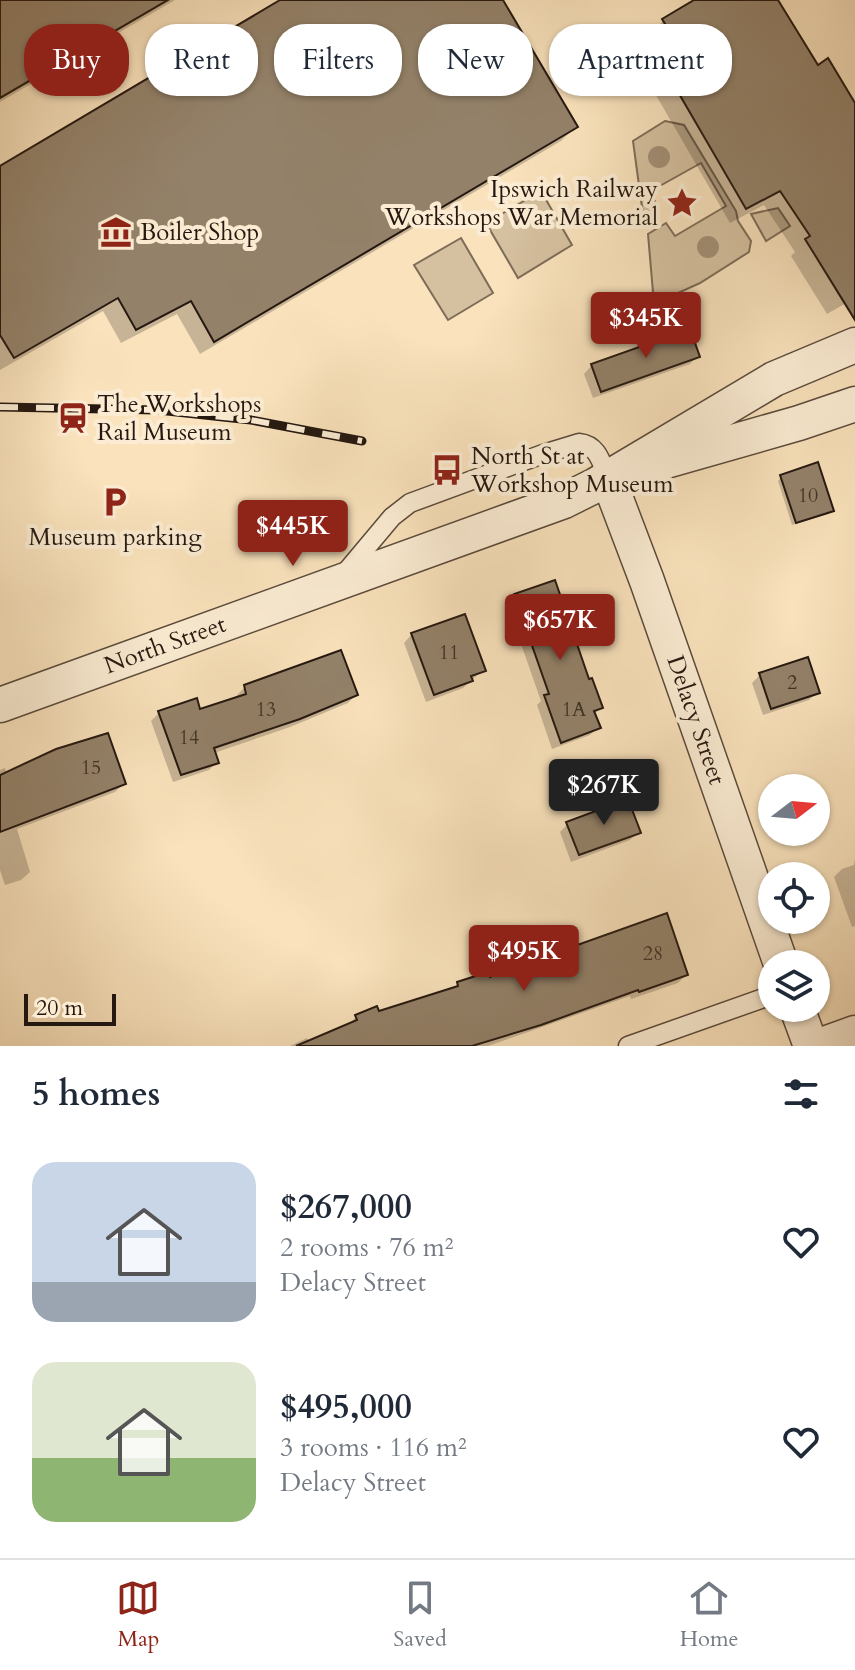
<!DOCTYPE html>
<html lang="en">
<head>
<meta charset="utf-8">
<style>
  body { margin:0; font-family:Cardo,serif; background:#f6f6f7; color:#1f2937; height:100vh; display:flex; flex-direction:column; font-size:30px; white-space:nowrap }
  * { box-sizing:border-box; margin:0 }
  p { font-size:26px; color:#747a83 }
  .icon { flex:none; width:44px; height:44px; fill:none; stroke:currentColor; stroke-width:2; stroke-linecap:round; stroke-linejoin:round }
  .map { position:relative; height:1046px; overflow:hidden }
  .sheet { display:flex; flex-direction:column; background:#fff; flex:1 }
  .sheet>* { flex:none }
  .banner { position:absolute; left:24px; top:24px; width:808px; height:72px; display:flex; gap:16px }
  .needle { width:52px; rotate:74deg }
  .fabs { position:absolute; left:758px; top:774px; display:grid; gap:16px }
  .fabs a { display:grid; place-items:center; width:72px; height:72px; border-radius:50%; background:#fff; box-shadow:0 2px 6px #0004; font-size:40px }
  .scale { position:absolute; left:24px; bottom:20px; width:92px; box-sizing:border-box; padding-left:8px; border:4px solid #251810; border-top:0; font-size:22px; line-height:28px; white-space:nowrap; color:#251810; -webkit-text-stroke:6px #fbecd3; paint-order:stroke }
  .price { position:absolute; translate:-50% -68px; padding:0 18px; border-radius:8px; background:#8f2418; color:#fff; font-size:26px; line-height:52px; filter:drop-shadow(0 2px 4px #0008) }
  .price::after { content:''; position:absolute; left:50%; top:48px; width:24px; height:18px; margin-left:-12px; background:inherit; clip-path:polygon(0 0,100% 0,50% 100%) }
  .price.on { background:#222; color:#fff }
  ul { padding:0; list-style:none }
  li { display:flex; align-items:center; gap:24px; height:200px; padding:0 32px }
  li span { display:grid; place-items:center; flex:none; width:224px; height:160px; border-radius:24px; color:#555 }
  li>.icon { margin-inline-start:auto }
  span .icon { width:96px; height:96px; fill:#fffc; stroke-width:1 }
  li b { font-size:34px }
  h2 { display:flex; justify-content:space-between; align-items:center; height:96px; padding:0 32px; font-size:34px }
  .tag { padding:0 28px; border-radius:32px; background:#fff; box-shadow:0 2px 6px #0004; font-size:28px; line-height:72px }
  .tag.on { background:#8f2418; color:#fff }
  .menu { display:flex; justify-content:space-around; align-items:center; height:112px; border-top:2px solid #e0e1e3; background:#fff; font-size:22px; color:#747a83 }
  .menu a { display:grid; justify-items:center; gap:4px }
  .menu .on { color:#8f2418 }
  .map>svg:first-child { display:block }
  .green { fill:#d5c09f; stroke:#7d6c58; stroke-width:2 }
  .shadow { fill:#0003 }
  .building { fill:#938169; stroke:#251810; stroke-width:2 }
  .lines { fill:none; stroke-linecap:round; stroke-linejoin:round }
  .service-casing { stroke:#5a4a3b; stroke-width:21 }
  .minor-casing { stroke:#5a4a3b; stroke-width:37 }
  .service { stroke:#fbecd3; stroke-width:18 }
  .minor { stroke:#fbecd3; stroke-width:34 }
  .rail-casing { stroke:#251810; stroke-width:9 }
  .rail { stroke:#fbecd3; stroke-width:6; stroke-dasharray:18; stroke-linecap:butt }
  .tree { fill:#a28e75 }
  .labels { text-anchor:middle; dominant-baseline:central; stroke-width:8; stroke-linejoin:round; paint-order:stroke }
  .number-label { font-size:20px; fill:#403226 }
  .poi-label { font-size:24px; fill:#251810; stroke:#fbecd3; text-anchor:start }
  .street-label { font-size:24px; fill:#251810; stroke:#fbecd3 }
</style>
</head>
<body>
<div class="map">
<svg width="855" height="1046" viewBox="0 0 855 1046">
  <rect width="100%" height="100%" fill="#f9e2bc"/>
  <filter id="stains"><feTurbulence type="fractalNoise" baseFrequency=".0025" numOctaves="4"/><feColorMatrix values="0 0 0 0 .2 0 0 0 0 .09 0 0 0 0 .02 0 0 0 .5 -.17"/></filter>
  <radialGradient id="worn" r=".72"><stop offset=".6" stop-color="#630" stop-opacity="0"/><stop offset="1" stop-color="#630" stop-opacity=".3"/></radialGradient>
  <!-- green -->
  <path class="green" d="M665,121L684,125L736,211L738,221L751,241L749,252L700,283L654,304L648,234L666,223L675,236L726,206L701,163L649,192L658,206L643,215L633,141Z
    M541,191L572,245L518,278L486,223Z
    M778,208L790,226L766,241L751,214Z
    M461,238L493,293L448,320L414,265Z"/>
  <!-- shadow -->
  <path class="shadow" d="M0,0H175L0,102Z
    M284,0H502L575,127L561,141L200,354L177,314L121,343L103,311L0,370V169Z
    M698,0H776L817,68L855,107V298L827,314L791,256L795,252L764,205L730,223L646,78L664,61L648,36L664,20Z
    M698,356L690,364L593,398L584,374L592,365Z
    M781,477L832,511L828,514L792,525L778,481Z
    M515,596L588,682L601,707L594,715L598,727L590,735L552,749L537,705L541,701L507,604Z
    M412,634L483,670L463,688L426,702L404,643Z
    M760,675L817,692L809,700L763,715L752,683Z
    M245,687L356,695L348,703L290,727L214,753L217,762L209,770L173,782L151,721L159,713L195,701L199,711L238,699L237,695Z
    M5,768L7,775L123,784L115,792L17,829L30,872L21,880L5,885L0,870V770Z
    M568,824L638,832L630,840L571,862L560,832Z
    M855,859V926L852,927L834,877L842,869L854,865Z
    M568,950L686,975L678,983L631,999L630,996L488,1046H290L307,1038L309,1041L348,1025L356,1017L377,1014L452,990L458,984L488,979L534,963L544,954Z"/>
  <!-- building -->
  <path class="building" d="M0,0H168L0,98Z
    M280,0H503L578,127L214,342L191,301L136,330L118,298L14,358L0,335V166Z
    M694,0H778L818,65L828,58L855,103V320L805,239L810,236L780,191L746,209L660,61L680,48L662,19Z
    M690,329L700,357L601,392L591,364Z
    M818,462L834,511L796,523L780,475Z
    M555,580L589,679L592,678L603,708L594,711L601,728L561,743L544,695L549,694L514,594Z
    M465,614L486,671L471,676L473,681L434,695L411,633Z
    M341,650L358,695L300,719L214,748L219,763L181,775L158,711L197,698L200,709L246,694L244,685Z
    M808,657L820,693L771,709L759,673Z
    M108,733L126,784L0,832V775L56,749Z
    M628,799L641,833L579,855L566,822Z
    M667,913L688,975L639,992L638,990L541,1025L472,1046H296L357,1020L355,1015L377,1006L379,1011L458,986L457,982L488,972L490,977L544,957L542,952L567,943L569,948Z"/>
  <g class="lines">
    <defs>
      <path id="service" d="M345,573L392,517L410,503L543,454L579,443C598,445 601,462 608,478
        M628,1046L772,995"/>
      <path id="minor" d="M652,465L799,423L855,404
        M608,478L647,581L781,964
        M0,705L564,501L596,485L774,379L855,345
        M797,1008L811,1046
        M819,1046L855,1033"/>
    </defs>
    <!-- service casing -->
    <use href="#service" class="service-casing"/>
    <!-- minor casing -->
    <use href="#minor" class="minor-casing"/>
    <!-- service -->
    <use href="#service" class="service"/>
    <!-- minor -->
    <use href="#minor" class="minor"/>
    <defs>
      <path id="rail" d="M0,407L158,410L251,420L362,441"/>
    </defs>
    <!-- rail casing -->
    <use href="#rail" class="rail-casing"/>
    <!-- rail -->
    <use href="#rail" class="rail"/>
  </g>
  <!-- trees -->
  <g class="tree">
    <circle cx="659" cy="157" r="11"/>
    <circle cx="708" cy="247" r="11"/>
  </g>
  <!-- icons -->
  <defs>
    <symbol id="sight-bare" viewBox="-9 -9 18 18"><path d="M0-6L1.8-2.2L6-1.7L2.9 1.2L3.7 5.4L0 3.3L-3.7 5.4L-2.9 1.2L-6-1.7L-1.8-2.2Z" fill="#8f2418" stroke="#fbecd3" stroke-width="2.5" paint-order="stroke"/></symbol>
    <symbol id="museum-bare" viewBox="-9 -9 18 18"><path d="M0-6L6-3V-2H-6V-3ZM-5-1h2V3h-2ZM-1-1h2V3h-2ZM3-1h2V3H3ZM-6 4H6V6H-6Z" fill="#8f2418" stroke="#fbecd3" stroke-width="2.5" paint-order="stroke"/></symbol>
    <symbol id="station-bare" viewBox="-9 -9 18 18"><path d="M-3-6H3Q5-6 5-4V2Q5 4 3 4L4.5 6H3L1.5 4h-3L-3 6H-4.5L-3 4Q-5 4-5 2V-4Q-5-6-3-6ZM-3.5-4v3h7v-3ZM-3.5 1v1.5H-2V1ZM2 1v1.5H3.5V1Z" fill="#8f2418" stroke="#fbecd3" stroke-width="2.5" paint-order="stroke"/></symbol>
    <symbol id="bus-bare" viewBox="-9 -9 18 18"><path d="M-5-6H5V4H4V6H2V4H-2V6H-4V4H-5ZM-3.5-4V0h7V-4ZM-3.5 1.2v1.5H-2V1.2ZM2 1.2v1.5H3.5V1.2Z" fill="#8f2418" stroke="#fbecd3" stroke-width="2.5" paint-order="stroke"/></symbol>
    <symbol id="parking-bare" viewBox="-9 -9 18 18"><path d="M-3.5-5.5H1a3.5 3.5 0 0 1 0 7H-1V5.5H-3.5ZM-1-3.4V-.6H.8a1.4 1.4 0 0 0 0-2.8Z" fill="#8f2418" stroke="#fbecd3" stroke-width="2.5" paint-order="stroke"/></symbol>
  </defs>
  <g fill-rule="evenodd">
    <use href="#sight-bare" x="660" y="181" width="44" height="44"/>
    <use href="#museum-bare" x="94" y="210" width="44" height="44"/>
    <use href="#station-bare" x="51" y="396" width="44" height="44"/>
    <use href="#bus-bare" x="425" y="448" width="44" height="44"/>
    <use href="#parking-bare" x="93" y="480" width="44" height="44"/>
  </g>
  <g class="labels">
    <!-- number labels -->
    <g class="number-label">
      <text x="808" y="495">10</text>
      <text x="449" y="652">11</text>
      <text x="792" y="682">2</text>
      <text x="266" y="709">13</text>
      <text x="574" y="709">1A</text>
      <text x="189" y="737">14</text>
      <text x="91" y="767">15</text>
      <text x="653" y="953">28</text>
    </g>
    <!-- poi labels -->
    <g class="poi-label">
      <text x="658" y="189" text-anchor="end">Ipswich Railway<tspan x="658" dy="28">Workshops War Memorial</tspan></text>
      <text x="140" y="232">Boiler Shop</text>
      <text x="97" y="404">The Workshops<tspan x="97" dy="28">Rail Museum</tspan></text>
      <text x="471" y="456">North St at<tspan x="471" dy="28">Workshop Museum</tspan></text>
      <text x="115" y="537" text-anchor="middle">Museum parking</text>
    </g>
    <!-- street labels -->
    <g class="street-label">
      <text transform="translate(165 645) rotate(-20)">North Street</text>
      <text transform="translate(696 720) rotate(71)">Delacy Street</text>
    </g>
  </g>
  <rect width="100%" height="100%" filter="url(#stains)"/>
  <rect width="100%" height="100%" fill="url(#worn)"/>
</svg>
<div class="fabs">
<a><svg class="needle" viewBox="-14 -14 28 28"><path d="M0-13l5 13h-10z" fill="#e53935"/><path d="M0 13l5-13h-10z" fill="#747a83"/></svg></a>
<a><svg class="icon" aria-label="locate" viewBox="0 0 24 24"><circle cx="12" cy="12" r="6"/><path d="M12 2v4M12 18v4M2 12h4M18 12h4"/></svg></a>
<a><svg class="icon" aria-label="layers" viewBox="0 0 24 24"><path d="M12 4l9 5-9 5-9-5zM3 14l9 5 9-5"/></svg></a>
</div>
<div class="scale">20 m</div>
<b class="price" style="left:646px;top:360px">$345K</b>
<b class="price" style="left:293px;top:568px">$445K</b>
<b class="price" style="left:560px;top:662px">$657K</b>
<b class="price on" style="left:604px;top:827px">$267K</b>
<b class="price" style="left:524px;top:993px">$495K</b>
<div class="banner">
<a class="tag on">Buy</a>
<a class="tag">Rent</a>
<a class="tag">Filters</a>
<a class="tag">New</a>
<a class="tag">Apartment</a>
</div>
</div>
<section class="sheet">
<h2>5 homes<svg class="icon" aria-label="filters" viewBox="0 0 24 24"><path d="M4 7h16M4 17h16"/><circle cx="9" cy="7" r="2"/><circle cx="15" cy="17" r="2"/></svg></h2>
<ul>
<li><span style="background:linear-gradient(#c9d6e8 75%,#9aa5b1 0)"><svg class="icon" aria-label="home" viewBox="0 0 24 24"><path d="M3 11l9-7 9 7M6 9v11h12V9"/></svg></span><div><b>$267,000</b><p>2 rooms · 76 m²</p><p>Delacy Street</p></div><svg class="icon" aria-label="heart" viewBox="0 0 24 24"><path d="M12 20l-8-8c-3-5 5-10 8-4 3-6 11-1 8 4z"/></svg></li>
<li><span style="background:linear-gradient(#dfe7d0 60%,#8fb573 0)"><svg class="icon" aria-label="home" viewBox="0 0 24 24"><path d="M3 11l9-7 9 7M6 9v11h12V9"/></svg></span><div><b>$495,000</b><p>3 rooms · 116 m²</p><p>Delacy Street</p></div><svg class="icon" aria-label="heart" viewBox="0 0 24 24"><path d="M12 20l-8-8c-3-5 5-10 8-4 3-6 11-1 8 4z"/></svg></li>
</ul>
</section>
<nav class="menu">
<a class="on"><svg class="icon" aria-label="map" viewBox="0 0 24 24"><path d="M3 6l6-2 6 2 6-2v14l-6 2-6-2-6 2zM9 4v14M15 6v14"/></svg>Map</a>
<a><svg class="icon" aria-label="saved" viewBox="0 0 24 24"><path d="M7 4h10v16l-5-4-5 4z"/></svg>Saved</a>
<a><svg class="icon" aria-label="home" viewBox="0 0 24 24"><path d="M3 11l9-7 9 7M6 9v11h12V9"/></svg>Home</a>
</nav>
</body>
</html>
